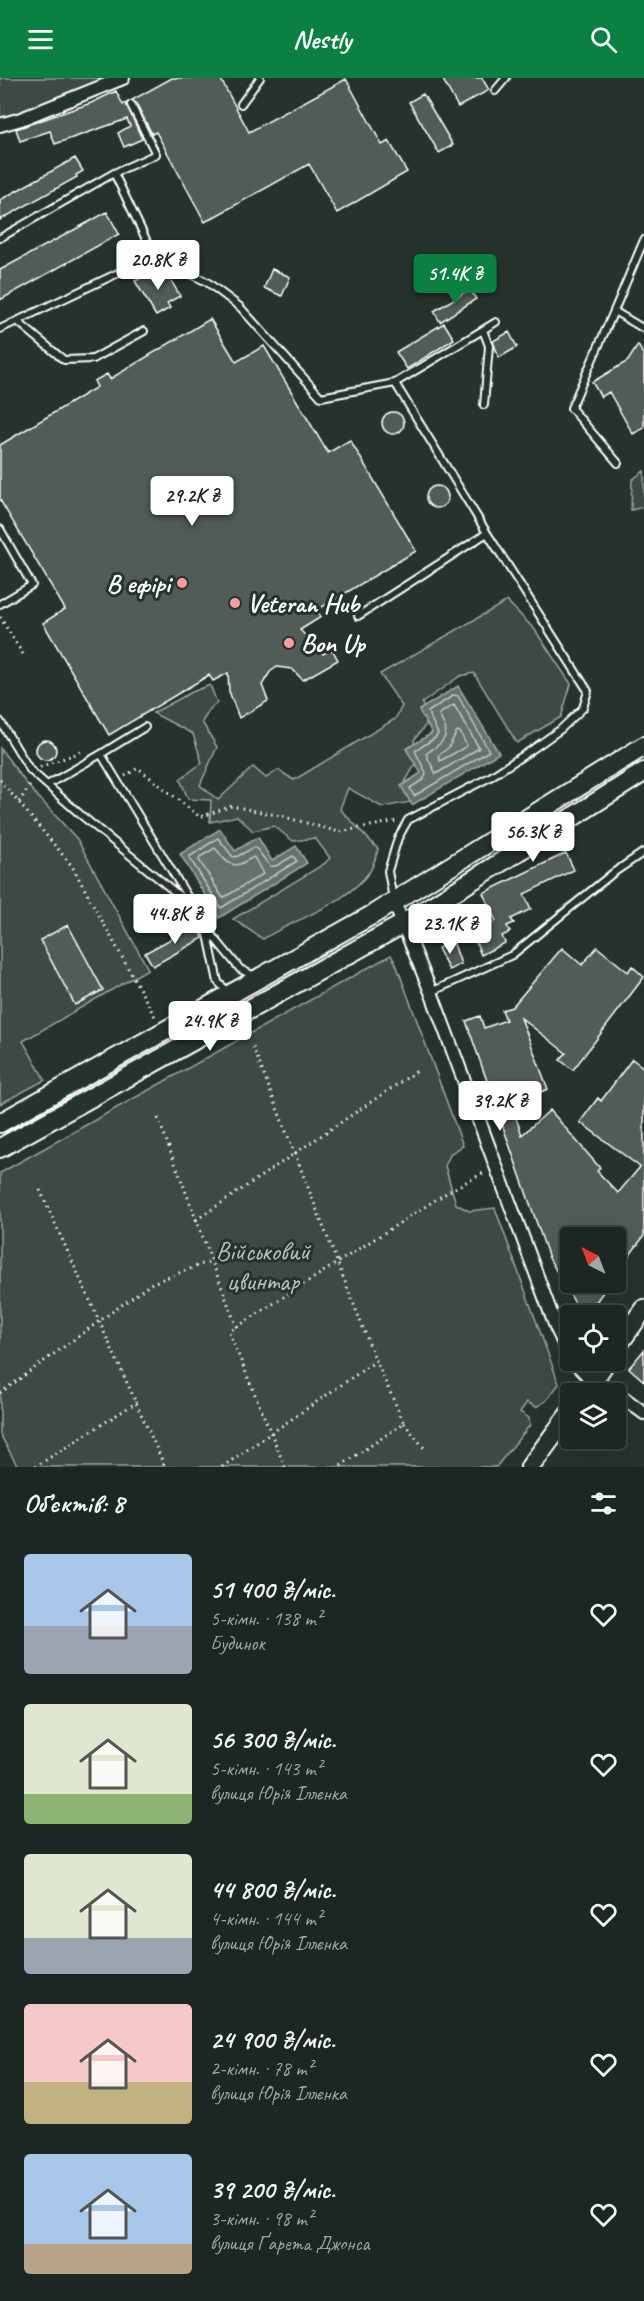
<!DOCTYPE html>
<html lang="uk">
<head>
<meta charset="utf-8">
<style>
  body { margin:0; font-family:Caveat,sans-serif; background:#29322f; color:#f1f3f6; height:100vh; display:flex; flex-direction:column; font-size:22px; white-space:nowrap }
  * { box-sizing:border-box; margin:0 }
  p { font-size:20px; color:#a0a5a5 }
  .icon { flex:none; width:33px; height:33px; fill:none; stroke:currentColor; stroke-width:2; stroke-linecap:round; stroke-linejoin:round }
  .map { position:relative; height:1389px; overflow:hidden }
  .details { display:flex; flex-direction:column; background:#1c2622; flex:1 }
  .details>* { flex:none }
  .needle { width:39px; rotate:318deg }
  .buttons { position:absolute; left:560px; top:1149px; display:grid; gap:12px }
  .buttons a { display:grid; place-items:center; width:66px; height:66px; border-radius:6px; background:#1c2622; box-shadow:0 6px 24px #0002,0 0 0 2px #3a4340; font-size:30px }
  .price { position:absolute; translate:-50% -51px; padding:0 14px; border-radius:6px; background:#fff; color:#222; font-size:20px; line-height:39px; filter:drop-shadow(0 2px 3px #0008) }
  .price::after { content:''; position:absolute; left:50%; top:36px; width:18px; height:14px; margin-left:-9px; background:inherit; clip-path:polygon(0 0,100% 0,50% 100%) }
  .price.active { background:#0b8043; color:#fff }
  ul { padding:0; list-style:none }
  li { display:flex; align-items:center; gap:18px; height:150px; padding:0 24px }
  li span { display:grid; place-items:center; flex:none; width:168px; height:120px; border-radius:6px; color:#555 }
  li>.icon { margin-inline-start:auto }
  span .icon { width:72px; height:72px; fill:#fffc; stroke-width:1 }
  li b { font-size:26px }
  h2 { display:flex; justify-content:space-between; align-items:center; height:72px; padding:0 24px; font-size:26px }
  header { display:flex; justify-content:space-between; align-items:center; height:78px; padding:0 24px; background:#0b8043; color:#fff; font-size:27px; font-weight:600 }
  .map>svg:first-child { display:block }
  .green { fill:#3e4944; stroke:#9ea4a2; stroke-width:1.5 }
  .water { fill:#67706c; stroke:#a4a9a7; stroke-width:1.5 }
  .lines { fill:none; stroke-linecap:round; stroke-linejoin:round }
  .shore { stroke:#c2c6c4; stroke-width:1.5 }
  .building { fill:#515c57; stroke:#fff; stroke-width:1.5 }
  .lane-casing { stroke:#fff; stroke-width:10 }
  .street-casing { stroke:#fff; stroke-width:16 }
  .secondary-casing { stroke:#fff; stroke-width:22 }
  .path { stroke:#fff; stroke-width:3; stroke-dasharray:1.5 4.5; stroke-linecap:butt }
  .lane { stroke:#26332d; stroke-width:6 }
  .street { stroke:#26332d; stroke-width:12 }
  .secondary { stroke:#26332d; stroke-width:18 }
  .poi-dot { fill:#ff9aa2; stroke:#26332d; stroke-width:2 }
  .labels { text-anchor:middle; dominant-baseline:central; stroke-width:6; stroke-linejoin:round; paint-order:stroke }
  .poi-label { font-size:26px; font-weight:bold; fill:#fff; stroke:#26332d; text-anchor:start }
  .park-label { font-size:26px; fill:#bbbfbe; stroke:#26332d }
</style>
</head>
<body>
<header><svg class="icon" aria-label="menu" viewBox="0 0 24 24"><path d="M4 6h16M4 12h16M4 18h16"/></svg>Nestly<svg class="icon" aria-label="search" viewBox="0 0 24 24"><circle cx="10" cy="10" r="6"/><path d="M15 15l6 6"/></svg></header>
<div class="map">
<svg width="644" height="1389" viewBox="0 0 644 1389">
  <rect width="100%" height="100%" fill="#26332d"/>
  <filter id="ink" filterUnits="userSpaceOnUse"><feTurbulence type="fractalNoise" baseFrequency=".0167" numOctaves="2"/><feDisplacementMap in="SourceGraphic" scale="12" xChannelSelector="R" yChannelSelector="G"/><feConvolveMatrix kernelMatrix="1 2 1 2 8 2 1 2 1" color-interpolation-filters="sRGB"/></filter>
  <g filter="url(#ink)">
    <!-- green -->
    <path class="green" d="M0,0H111L0,43Z
      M644,393V429L631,432L632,402Z
      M507,523L535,552L571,606L561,639L517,665L474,595L460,598L422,625L428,644L414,662L416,685L405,704L411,724L382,729L348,710L340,731L378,771C376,778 374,787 370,793C347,826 297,840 263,861L233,841L324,786L330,780L315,760L293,763L274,748L253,753L237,738L210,744L211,722L188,721L180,701L202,685L193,656L153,635L192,614L210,607L217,625L210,631L202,644L217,669L200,707L218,722L253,689L266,700L278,692L294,702L395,641L402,628L380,596Z
      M0,670L29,709L77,761L148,891L23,963L45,1002L0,1026Z
      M391,877L396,886L463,1068L451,1075L445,1088L456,1126L469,1133L495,1130L559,1306L546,1323L536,1329L527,1324L520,1334L529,1340L530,1347L496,1389H18L0,1356V1095Z"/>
    <!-- water -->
    <path class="water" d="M458,608L499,675L412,727L401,708L421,695L406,671L432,655L419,632Z
      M220,751L235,773L258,759L272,783L296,768L307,785L219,840L180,776Z"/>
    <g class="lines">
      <!-- shore -->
      <path class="shore" d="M454,617L458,618L489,673L414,718L410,710L424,701L426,695L415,673L435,660L438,656L428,634Z
        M454,627L479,670L436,696L426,676C434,669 449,664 445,649C443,644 440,641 439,636Z
        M457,653L460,654L467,668L440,683L438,678L449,669Z
        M218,760L233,779L238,778L255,769L270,788H276L293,778L297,783L221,830L189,779Z
        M215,770C222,777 227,790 240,786C245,784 249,781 254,779L263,796L223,820L199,782L200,779Z"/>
    </g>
    <!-- building -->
    <path class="building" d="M172,0H220L249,54L346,1L382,67L389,63L407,94L337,135L309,86L205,144L156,54L152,56L136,25L132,22Z
      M442,0H482L489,12L458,29Z
      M116,13L123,27L126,25L142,61L124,69L118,55L130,48L127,41L55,66L50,53L20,63L16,51L91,25Z
      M423,16L453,67L439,75L409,24Z
      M75,80L83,93L76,97L77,99L0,142V122Z
      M107,134L119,156L0,222V192Z
      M272,191L290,199L282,218L264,210Z
      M165,192L180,218L167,225L170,230L156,238L135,203L149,195L152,200Z
      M470,211L476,221L440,244L434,233Z
      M210,241L236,284L264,268L328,375L350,362L416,473L317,532L321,539L300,552L323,576L332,571L338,582L303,602L292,591L277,589L270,594L262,607L268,623L239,640L229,613L228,595L213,603L209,597L109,657L43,545L65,531L0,422V367L97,309L94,303L107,296L110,301Z
      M444,245L454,261L407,291L396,274Z
      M509,254L517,269L499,280L493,263Z
      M638,267L644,278V350L633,356L609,314L601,319L592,304L628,283Z
      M382 345a11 11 0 1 1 22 0a11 11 0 1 1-22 0Z
      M426 419a11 11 0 1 1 22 0a11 11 0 1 1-22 0Z
      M36 672a10 10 0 1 1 20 0a10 10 0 1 1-20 0Z
      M566,775L574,792L524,816L531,831L511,841L514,845L507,848L510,854L502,858L505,865L481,877L472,854L496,843L483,815Z
      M198,846L203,860L153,888L145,875Z
      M68,847L103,912L75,927L40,862Z
      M453,863L461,886L449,892L438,870Z
      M597,869L628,894L632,888L644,899L573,992L560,982L566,975L521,940L548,1011L511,1026L522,1057L550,1032L600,1090L597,1093L618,1115L640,1089L580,1044L598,1020L601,1023L632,981L644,990V1158L615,1197V1160H570V1204H610L596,1224L576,1227L549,1180L466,943L480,938L484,950L506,942L502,932L512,929L562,870L582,887Z
      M644,1272V1303L629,1290Z"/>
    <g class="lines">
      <defs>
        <path id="lane" d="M495,13L506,0
          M241,26L260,0
          M114,95L154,178L207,204L240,229L321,319L395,305L496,244
          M0,160L114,95L156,76L131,27
          M644,162L614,233L644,251
          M614,233L571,330L618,385
          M17,243L64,282L93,281L144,253
          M0,251L154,178
          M483,252L489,268L484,327
          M0,451L32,507L0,526
          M358,538L487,455
          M0,643L30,692L81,737L187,824
          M145,649L101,676L207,851L240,891L256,899
          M47,707L101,676
          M393,821L388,793L398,760L408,742L490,699L530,673L561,651L583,630L588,613L487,455L395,305
          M207,852L218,904L228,914
          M431,914L512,877L613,795L644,774"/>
        <path id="street" d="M0,47L21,41L123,0
          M394,824L431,914L556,1249L570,1278
          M573,1282L593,1303L614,1313L644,1335"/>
        <path id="secondary" d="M0,1045L372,837L644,668
          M0,1070L403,846L644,694
          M615,1271L644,1231
          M584,1316L607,1282
          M530,1389L570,1335"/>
      </defs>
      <!-- lane casing -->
      <use href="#lane" class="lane-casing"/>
      <!-- street casing -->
      <use href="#street" class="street-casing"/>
      <!-- secondary casing -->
      <use href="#secondary" class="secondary-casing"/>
      <!-- path -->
      <path class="path" d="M0,539L24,578
        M40,689L81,674
        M125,698L138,690L200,739L232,728L281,738L339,754L397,743
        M0,702L72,788L155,939L153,940
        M19,724L29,709L30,704
        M253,969L376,1283L404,1345L339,1389
        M158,1040L237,1250
        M40,1112L165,1389
        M196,1142L417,993
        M0,1315L152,1205L211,1183
        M404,1345L425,1371
        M35,1389L137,1324
        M222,1389L376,1283
        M285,1389L229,1254L451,1112L485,1094"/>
      <!-- lane -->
      <use href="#lane" class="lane"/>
      <!-- street -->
      <use href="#street" class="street"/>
      <!-- secondary -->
      <use href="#secondary" class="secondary"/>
    </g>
  </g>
  <!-- markers -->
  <g class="poi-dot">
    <circle cx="182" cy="505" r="6"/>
    <circle cx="235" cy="525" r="6"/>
    <circle cx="289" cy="565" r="6"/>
  </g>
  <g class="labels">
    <!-- poi labels -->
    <g class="poi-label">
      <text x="170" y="505" text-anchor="end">В ефірі</text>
      <text x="247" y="525">Veteran Hub</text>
      <text x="301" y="565">Bon Up</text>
    </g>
    <!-- park labels -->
    <g class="park-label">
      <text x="263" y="1173">Військовий<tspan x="263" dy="30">цвинтар</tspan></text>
    </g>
  </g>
</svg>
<div class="buttons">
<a><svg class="needle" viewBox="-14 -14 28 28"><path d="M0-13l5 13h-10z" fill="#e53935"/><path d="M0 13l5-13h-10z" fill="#a0a5a5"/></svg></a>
<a><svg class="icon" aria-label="locate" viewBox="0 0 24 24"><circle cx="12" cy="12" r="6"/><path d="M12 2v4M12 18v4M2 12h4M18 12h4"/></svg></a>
<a><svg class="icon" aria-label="layers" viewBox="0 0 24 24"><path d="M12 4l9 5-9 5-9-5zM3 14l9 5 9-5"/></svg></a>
</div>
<b class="price" style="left:158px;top:213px">20.8K ₴</b>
<b class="price active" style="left:455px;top:227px">51.4K ₴</b>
<b class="price" style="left:192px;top:449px">29.2K ₴</b>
<b class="price" style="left:533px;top:785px">56.3K ₴</b>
<b class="price" style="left:175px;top:867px">44.8K ₴</b>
<b class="price" style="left:450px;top:877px">23.1K ₴</b>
<b class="price" style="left:210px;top:974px">24.9K ₴</b>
<b class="price" style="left:500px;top:1054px">39.2K ₴</b>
</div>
<section class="details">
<h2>Об’єктів: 8<svg class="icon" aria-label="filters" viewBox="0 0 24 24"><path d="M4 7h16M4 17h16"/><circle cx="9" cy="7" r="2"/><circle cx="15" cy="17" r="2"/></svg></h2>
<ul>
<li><span style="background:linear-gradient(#a9c7e8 60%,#9aa5b1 0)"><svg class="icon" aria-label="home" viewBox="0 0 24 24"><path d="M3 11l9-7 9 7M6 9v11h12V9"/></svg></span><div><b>51 400 ₴/міс.</b><p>5-кімн. · 138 m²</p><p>Будинок</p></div><svg class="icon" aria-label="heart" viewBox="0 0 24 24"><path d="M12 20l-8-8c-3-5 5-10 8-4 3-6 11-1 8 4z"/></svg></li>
<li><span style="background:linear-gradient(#dfe7d0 75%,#8fb573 0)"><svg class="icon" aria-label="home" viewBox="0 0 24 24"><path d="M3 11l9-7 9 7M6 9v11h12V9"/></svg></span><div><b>56 300 ₴/міс.</b><p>5-кімн. · 143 m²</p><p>вулиця Юрія Іллєнка</p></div><svg class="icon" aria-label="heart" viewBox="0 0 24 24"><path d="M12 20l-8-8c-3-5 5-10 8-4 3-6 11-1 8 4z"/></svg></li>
<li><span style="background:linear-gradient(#dfe7d0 70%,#9aa5b1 0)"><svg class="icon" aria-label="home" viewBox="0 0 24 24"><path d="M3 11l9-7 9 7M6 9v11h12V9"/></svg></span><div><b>44 800 ₴/міс.</b><p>4-кімн. · 144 m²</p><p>вулиця Юрія Іллєнка</p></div><svg class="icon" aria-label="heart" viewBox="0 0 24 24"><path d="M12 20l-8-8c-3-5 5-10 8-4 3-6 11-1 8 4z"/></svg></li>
<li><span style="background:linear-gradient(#f6c9c9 65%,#c2b280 0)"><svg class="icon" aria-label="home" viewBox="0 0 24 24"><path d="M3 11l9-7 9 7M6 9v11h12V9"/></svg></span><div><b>24 900 ₴/міс.</b><p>2-кімн. · 78 m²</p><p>вулиця Юрія Іллєнка</p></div><svg class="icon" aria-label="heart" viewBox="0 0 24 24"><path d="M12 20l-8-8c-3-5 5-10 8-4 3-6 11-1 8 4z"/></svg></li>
<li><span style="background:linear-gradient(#a9c7e8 75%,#b9a48a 0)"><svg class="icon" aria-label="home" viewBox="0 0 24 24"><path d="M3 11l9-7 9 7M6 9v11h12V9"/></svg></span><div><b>39 200 ₴/міс.</b><p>3-кімн. · 98 m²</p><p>вулиця Ґарета Джонса</p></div><svg class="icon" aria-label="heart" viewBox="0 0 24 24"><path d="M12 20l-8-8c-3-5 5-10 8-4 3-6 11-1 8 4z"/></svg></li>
</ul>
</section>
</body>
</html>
